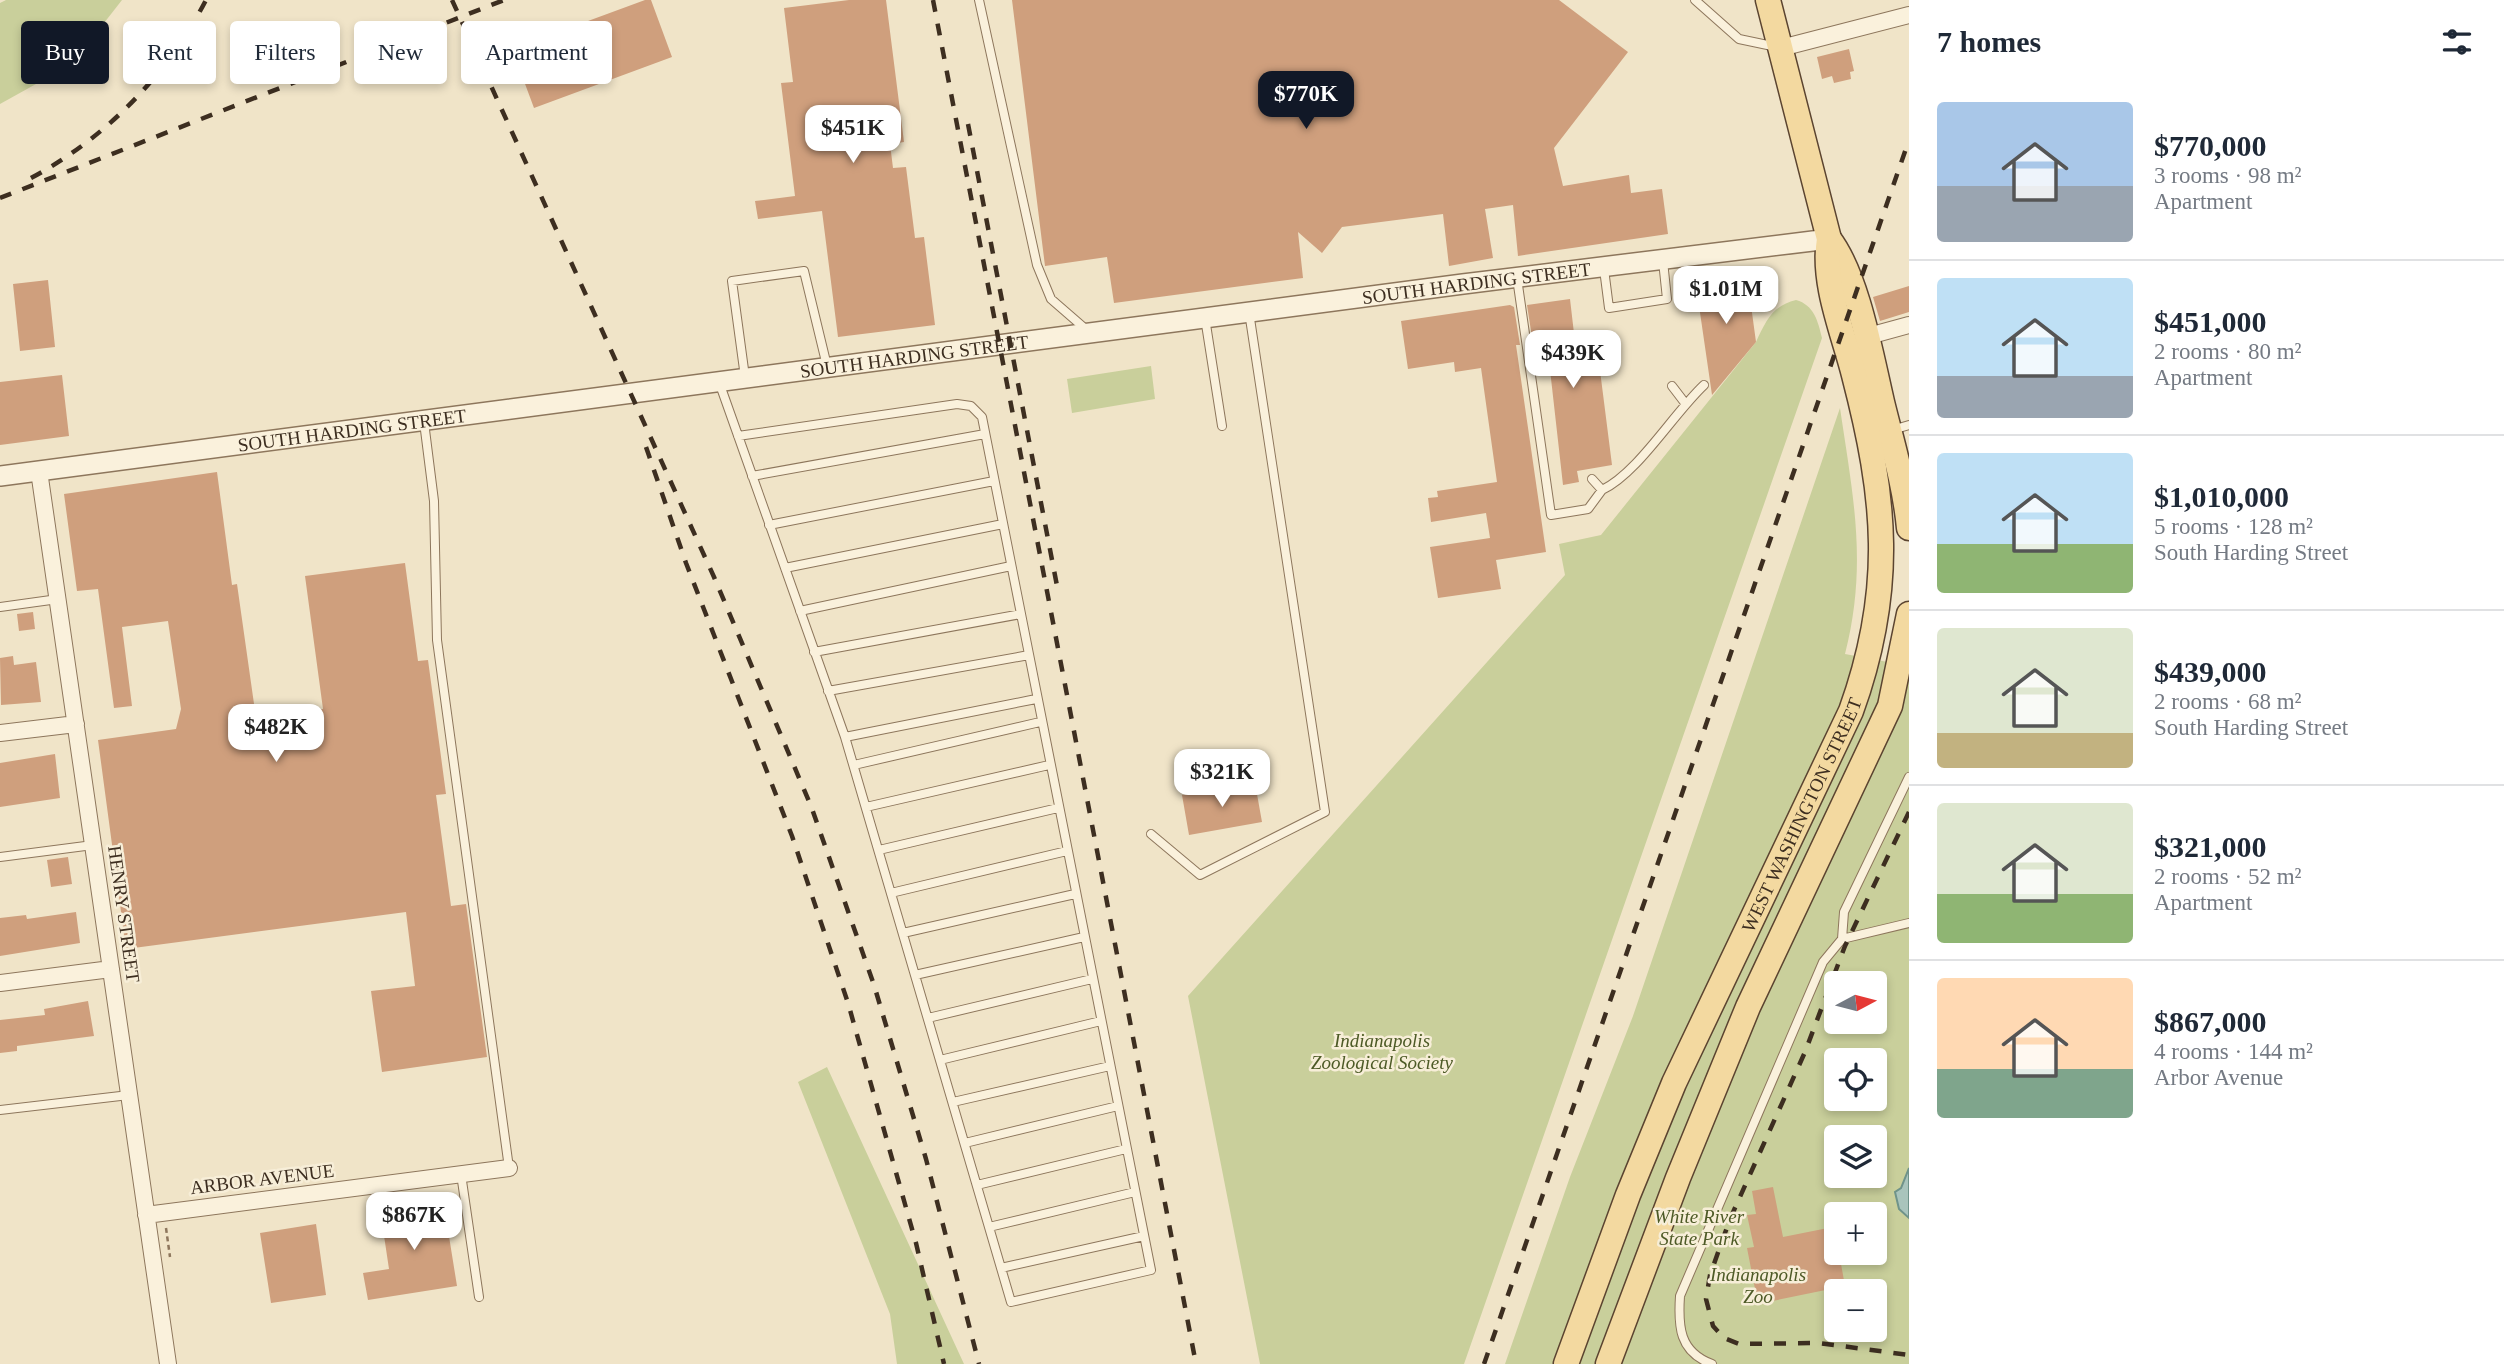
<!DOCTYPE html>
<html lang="en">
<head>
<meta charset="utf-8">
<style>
  body { margin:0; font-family:Georgia,serif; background:#f6f6f7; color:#1f2937; height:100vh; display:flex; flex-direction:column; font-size:26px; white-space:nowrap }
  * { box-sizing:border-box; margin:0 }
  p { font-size:23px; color:#747a83 }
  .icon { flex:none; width:38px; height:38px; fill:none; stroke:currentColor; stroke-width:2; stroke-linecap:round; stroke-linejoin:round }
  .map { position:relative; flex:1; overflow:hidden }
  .side { display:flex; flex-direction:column; background:#fff; width:595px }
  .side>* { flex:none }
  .banner { position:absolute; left:21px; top:21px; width:665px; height:63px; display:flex; gap:14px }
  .needle { width:46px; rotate:83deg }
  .fabs { position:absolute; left:1824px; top:971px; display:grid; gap:14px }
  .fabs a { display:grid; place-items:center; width:63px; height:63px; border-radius:7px; background:#fff; box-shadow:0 4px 10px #0003; font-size:35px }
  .price { position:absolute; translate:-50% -60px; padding:0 16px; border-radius:14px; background:#fff; color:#222; font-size:23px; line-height:46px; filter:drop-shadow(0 2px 4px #0008) }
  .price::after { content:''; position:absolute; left:50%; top:42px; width:21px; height:16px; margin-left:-10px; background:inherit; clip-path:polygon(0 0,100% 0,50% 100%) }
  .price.selected { background:#111827; color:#fff }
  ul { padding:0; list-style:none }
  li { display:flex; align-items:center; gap:21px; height:175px; padding:0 28px }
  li+li { border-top:2px solid #e0e1e3 }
  li span { display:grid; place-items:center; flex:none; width:196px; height:140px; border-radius:7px; color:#555 }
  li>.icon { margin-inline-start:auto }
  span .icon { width:84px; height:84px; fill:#fffc; stroke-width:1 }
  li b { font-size:30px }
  h2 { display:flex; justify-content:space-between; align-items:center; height:84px; padding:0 28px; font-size:30px }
  .pill { padding:0 24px; border-radius:7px; background:#fff; box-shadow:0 4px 10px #0003; font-size:24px; line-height:63px }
  .pill.selected { background:#111827; color:#fff }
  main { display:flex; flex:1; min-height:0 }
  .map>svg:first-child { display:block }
  .green { fill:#c9cf9b; fill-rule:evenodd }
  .water { fill:#a9c4bc; stroke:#6f938a; stroke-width:2 }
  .building { fill:#cf9f7d }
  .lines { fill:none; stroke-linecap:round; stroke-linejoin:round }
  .service-casing { stroke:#8d765c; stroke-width:10 }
  .minor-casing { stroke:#8d765c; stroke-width:18 }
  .tertiary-casing { stroke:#8d765c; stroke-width:22 }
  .primary-casing { stroke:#5b4430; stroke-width:27 }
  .path { stroke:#8d765c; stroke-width:2.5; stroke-dasharray:5 3.5; stroke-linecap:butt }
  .service { stroke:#faf1dc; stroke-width:8 }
  .minor { stroke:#faf1dc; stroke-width:16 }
  .tertiary { stroke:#faf1dc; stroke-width:19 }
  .primary { stroke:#f3d9a0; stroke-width:24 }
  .rail { stroke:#3d2e20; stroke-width:4.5; stroke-dasharray:12 12; stroke-linecap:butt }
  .labels { text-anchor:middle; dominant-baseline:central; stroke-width:5; stroke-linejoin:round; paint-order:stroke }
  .street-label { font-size:19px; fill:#3d2e20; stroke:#f7eed8 }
  .park-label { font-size:19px; font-style:italic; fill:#4d5a26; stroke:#f7eed8 }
</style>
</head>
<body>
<main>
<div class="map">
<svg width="1909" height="1364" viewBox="0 0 1909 1364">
  <rect width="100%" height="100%" fill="#f0e4c8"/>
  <!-- green -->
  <path class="green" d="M6,0H122L72,64L0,104V3Z
    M1796,300C1814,305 1818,321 1822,338L1464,1364H1260L1188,996L1565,575L1559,544L1601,535L1756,342C1766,321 1772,306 1796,300Z
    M1151,366L1155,399L1072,413L1067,379Z
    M1840,408C1853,497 1868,564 1845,654L1909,666V1364H1505L1570,1177L1633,1016ZM1836,984H1874V1022H1836ZM1836,1060H1874V1099H1836ZM1836,1138H1874V1176H1836ZM1836,1214H1874V1253H1836ZM1836,1292H1874V1330H1836Z
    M827,1067L964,1364H897L890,1314L798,1082Z"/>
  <!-- water -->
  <path class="water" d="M1909,1168V1218L1899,1209L1895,1192L1901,1188Z"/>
  <!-- building -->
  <path class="building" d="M645,0H651L672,57L534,108L512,49Z
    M849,0H886L904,142L890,144L893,168L906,167L915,238L924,237L935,325L838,337L822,211L758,219L755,201L795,196L781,83L793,82L784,8Z
    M1012,0H1559L1628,52L1554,148L1563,186L1629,175L1631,193L1662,189L1668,234L1518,256L1513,205L1485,209L1493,258L1449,266L1443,214L1342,227L1322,253L1298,232L1303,278L1114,303L1107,257L1045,266Z
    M1849,49L1854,71L1850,72L1851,79L1834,83L1832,76L1822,79L1817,57Z
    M1747,276L1756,342L1712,395L1696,285Z
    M48,280L55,347L20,351L13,284Z
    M1909,286V312L1880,321L1873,297Z
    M1570,299L1575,342L1596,339L1612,465L1577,471L1579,482L1563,485L1547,343L1533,344L1527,305Z
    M1510,305L1514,307L1520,345H1516L1546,552L1496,560L1501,589L1438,598L1430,547L1490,538L1486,513L1431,522L1428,498L1438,497L1437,491L1497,482L1481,368L1455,372L1454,362L1408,369L1401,321Z
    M62,375L69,436L0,445V382Z
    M217,472L232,585L237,584L256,718L323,709L305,576L405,563L418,661L428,660L446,794L436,795L451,906L466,904L487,1057L382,1072L371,991L415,986L406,912L126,949L98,740L176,729L181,709L168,621L122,627L132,706L114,708L98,589L77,591L64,494Z
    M33,612L35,629L19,631L17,614Z
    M13,656L14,665L36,662L41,702L1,705L0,658Z
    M55,754L60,798L0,807V763Z
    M1255,783L1262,822L1189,835L1182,795Z
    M68,857L72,884L51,887L47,860Z
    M76,912L80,943L0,956V918L26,915L27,919Z
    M88,1001L94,1036L17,1046V1051L0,1053V1020L45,1015L44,1009Z
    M1773,1187L1783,1237L1833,1227L1836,1253H1839L1845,1286L1758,1304L1747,1248L1754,1247L1747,1215L1756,1214L1752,1191Z
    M443,1199L457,1286L368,1300L363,1273L389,1269L380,1209Z
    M316,1224L326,1295L271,1303L260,1233Z"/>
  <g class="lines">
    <defs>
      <path id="service" d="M979,0L1037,265L1051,299L1089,332
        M1695,0L1739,39L1777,47
        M1604,269L1609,308L1667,299L1663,261
        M1517,278L1551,515L1588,509L1602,490
        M1205,318L1222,426
        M745,377L732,281L804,271L827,366
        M719,382L845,737L1011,1302L1151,1270L982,417L971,406L957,404L738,436
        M1672,386L1685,403
        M424,422L434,501L437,640L509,1168
        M1892,430L1909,425
        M752,476L985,434
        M1592,479L1602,490C1638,473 1673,414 1704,385
        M769,525L994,481
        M785,568L1003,524
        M0,607L58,599
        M800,611L1011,566
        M814,652L1021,614
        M828,691L1029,655
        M845,737L1036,699
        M854,765L1040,722
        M866,807L1049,765
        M1151,834L1200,875L1325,812L1249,312
        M879,850L1058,808
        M0,857L93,845
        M891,893L1067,851
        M903,933L1075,894
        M1842,939L1844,912L1909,777
        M915,975L1084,937
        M928,1018L1092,979
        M940,1060L1101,1021
        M953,1102L1110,1066
        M0,1110L129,1095
        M965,1143L1118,1106
        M461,1174L479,1297
        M977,1185L1126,1149
        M989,1227L1135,1192
        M1001,1268L1144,1236
        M1712,1364C1679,1352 1678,1326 1680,1296L1823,962L1842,939L1909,923"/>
      <path id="minor" d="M1781,48L1909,15
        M1865,337L1909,325
        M39,471L168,1364
        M0,733L76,724
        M0,983L111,969
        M146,1215L509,1168"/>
      <g id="tertiary">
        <path id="s1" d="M0,476L1463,284L1829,239"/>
      </g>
      <g id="primary">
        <path d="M1829,239C1857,275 1871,355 1882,402C1892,443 1905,485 1909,528"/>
        <path id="s2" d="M1566,1364L1628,1195L1674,1083L1851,711C1895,589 1886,498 1854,375C1843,332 1822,283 1829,239L1768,0"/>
        <path d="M1608,1364L1678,1178L1748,1007L1890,706L1909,614"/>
      </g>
    </defs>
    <!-- service casing -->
    <use href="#service" class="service-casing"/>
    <!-- minor casing -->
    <use href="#minor" class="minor-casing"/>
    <!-- tertiary casing -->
    <use href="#tertiary" class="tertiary-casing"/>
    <!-- primary casing -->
    <use href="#primary" class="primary-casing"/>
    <!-- path -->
    <path class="path" d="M166,1228L170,1257"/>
    <!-- service -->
    <use href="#service" class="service"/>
    <!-- minor -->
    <use href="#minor" class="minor"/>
    <!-- tertiary -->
    <use href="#tertiary" class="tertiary"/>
    <!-- primary -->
    <use href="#primary" class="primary"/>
    <!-- rail -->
    <path class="rail" d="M452,0L714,577L811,806L874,985L926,1159L979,1364
      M933,0L1196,1364
      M968,124L1058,591
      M31,178C106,138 167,75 206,0
      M0,198L504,0
      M646,447L686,563L792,836L848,1003L916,1243L944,1364
      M1909,812L1845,946L1805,1052L1730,1219L1710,1275L1706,1299L1713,1326L1724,1338L1739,1344L1819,1343L1909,1355
      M1484,1364L1909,140"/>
  </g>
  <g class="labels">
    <!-- street labels -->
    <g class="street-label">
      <text stroke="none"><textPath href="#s1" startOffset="1489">SOUTH HARDING STREET</textPath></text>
      <text stroke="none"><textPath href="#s1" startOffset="922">SOUTH HARDING STREET</textPath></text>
      <text stroke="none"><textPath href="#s1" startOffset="355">SOUTH HARDING STREET</textPath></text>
      <text stroke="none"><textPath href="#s2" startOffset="598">WEST WASHINGTON STREET</textPath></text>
      <text transform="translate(124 914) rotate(82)">HENRY STREET</text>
      <text transform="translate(262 1179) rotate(-7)">ARBOR AVENUE</text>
    </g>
    <!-- park labels -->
    <g class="park-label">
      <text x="1382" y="1040">Indianapolis<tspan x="1382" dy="22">Zoological Society</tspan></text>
      <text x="1699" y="1216">White River<tspan x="1699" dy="22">State Park</tspan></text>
      <text x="1758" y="1274">Indianapolis<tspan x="1758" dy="22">Zoo</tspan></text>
    </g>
  </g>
</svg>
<div class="fabs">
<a><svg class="needle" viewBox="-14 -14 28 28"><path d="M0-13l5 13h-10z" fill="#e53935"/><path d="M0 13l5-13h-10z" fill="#747a83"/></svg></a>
<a><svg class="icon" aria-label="locate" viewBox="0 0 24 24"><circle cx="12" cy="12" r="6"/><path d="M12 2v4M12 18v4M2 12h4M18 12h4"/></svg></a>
<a><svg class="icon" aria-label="layers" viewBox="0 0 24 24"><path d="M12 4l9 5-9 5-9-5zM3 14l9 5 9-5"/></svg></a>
<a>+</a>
<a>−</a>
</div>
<b class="price selected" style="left:1306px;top:131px">$770K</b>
<b class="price" style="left:853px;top:165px">$451K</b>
<b class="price" style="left:1726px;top:326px">$1.01M</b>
<b class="price" style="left:1573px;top:390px">$439K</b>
<b class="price" style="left:276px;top:764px">$482K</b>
<b class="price" style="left:1222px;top:809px">$321K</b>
<b class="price" style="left:414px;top:1252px">$867K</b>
<div class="banner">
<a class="pill selected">Buy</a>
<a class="pill">Rent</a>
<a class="pill">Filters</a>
<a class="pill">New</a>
<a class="pill">Apartment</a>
</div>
</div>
<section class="side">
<h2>7 homes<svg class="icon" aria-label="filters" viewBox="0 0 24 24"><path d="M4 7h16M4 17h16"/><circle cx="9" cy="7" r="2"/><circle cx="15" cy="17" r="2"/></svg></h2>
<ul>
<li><span style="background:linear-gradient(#a9c7e8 60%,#9aa5b1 0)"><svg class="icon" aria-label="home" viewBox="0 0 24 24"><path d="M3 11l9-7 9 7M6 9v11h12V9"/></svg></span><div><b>$770,000</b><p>3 rooms · 98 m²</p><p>Apartment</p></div></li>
<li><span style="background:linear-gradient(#bfe0f5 70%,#9aa5b1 0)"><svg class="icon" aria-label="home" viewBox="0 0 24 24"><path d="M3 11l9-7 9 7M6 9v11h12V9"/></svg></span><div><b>$451,000</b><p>2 rooms · 80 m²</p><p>Apartment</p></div></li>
<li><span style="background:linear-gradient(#bfe0f5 65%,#8fb573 0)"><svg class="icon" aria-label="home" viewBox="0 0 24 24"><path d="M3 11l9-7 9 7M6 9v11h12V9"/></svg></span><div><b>$1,010,000</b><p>5 rooms · 128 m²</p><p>South Harding Street</p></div></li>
<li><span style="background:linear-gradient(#dfe7d0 75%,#c2b280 0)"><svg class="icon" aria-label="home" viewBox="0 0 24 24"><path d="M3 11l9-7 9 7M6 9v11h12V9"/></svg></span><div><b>$439,000</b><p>2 rooms · 68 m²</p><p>South Harding Street</p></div></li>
<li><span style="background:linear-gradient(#dfe7d0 65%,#8fb573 0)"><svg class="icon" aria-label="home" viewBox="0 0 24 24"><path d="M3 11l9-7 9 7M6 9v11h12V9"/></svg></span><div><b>$321,000</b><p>2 rooms · 52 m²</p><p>Apartment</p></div></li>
<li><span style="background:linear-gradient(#ffd9b3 65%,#7fa58c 0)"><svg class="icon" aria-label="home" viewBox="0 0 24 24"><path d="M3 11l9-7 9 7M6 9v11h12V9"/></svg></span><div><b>$867,000</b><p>4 rooms · 144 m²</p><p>Arbor Avenue</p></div></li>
</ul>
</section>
</main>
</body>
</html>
